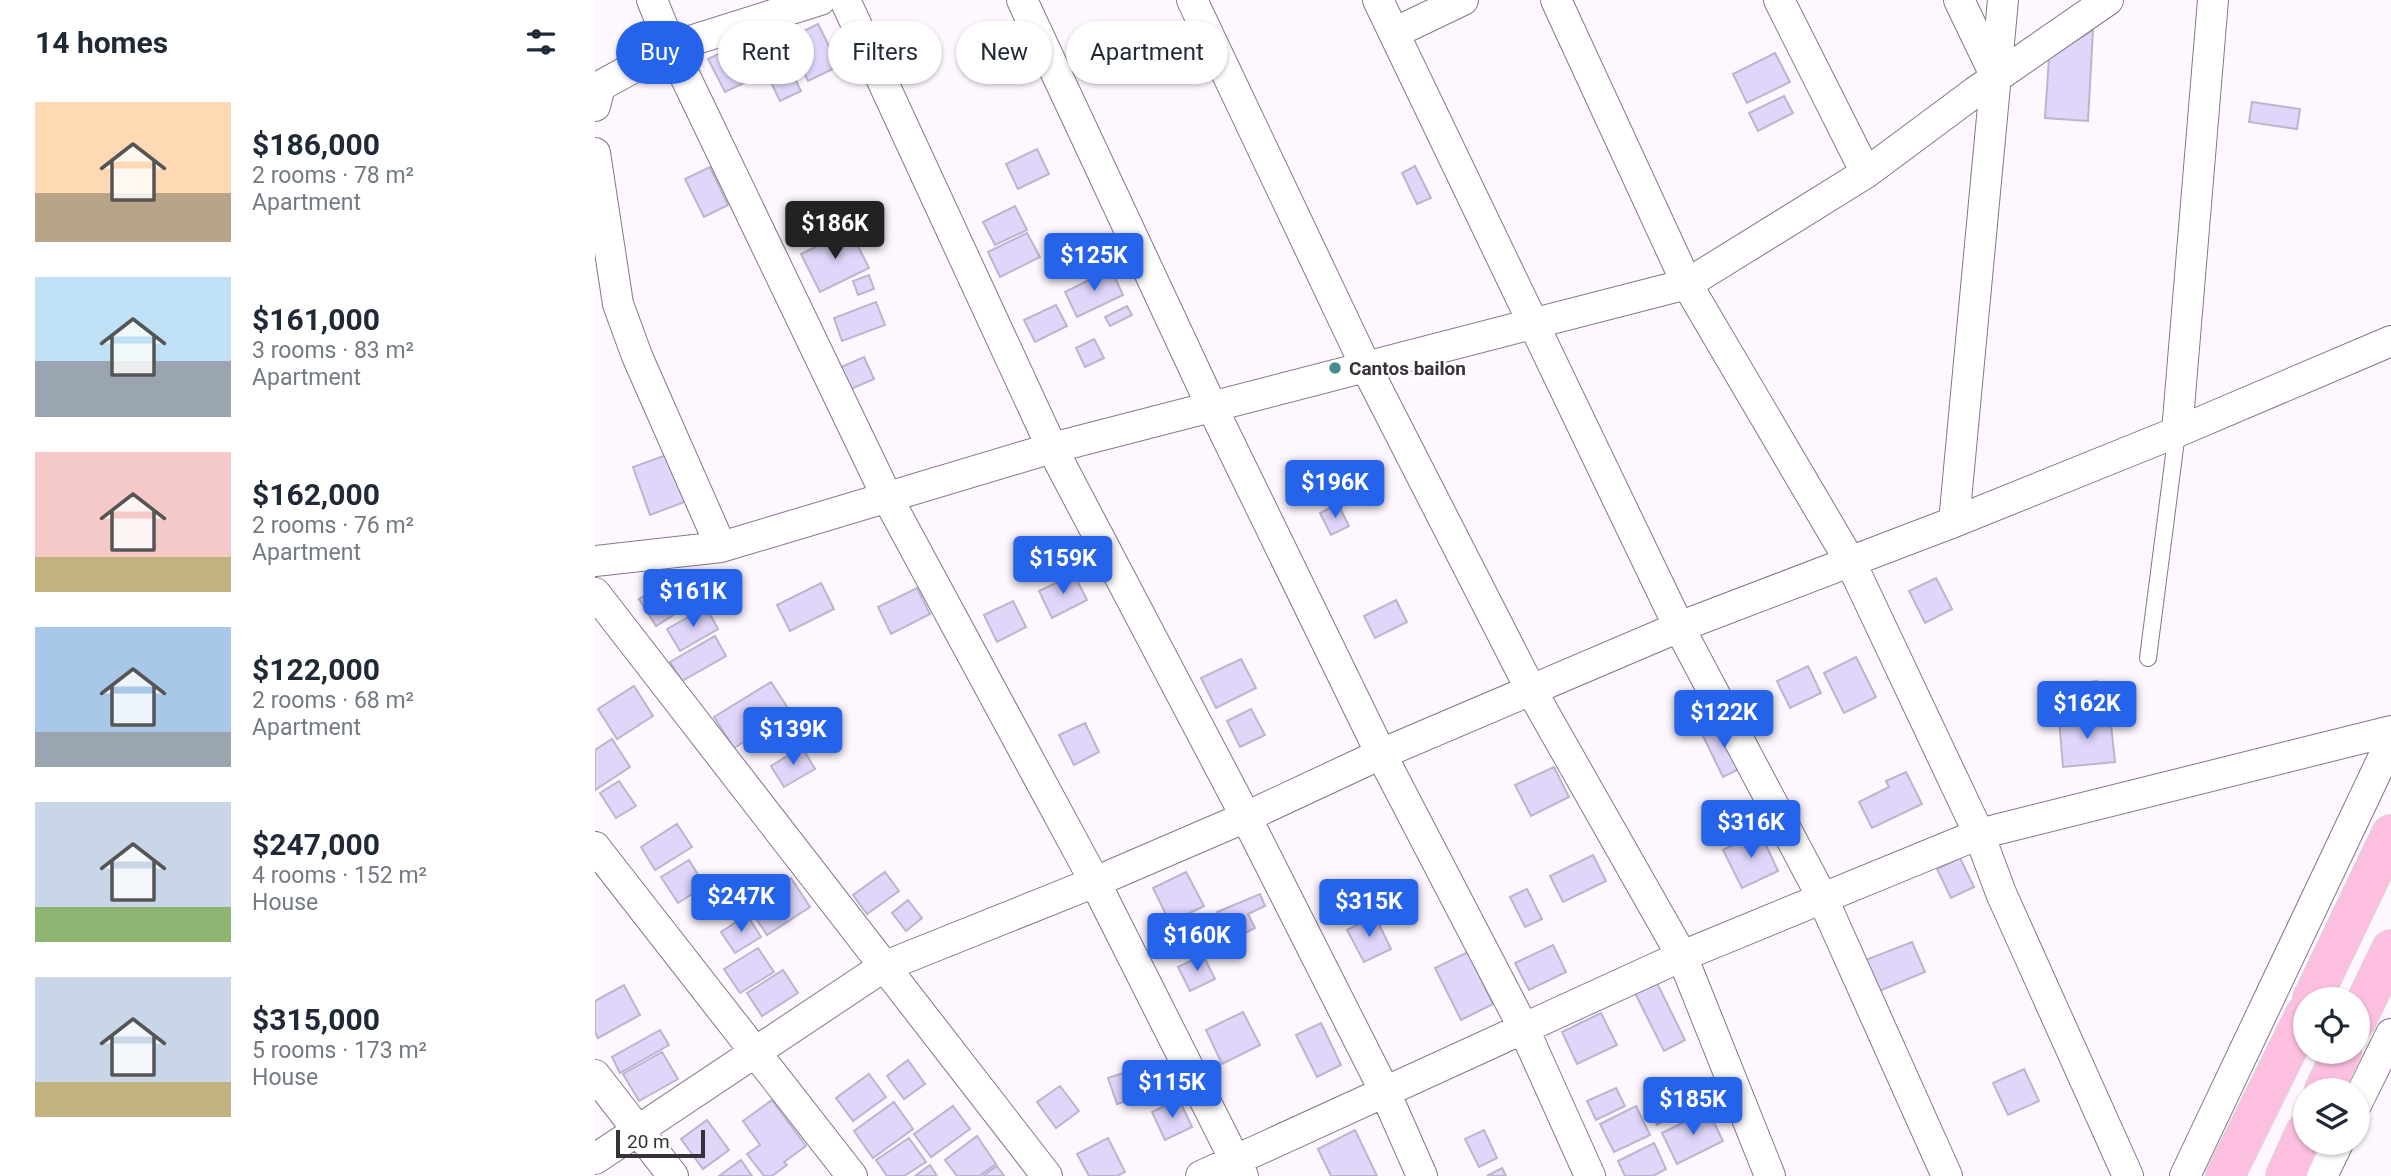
<!DOCTYPE html>
<html lang="en">
<head>
<meta charset="utf-8">
<style>
  body { margin:0; font-family:Roboto,sans-serif; background:#f6f6f7; color:#1f2937; height:100vh; display:flex; flex-direction:column; font-size:26px; white-space:nowrap }
  * { box-sizing:border-box; margin:0 }
  p { font-size:23px; color:#747a83 }
  .icon { flex:none; width:38px; height:38px; fill:none; stroke:currentColor; stroke-width:2; stroke-linecap:round; stroke-linejoin:round }
  .map { position:relative; flex:1; overflow:hidden }
  .panel { display:flex; flex-direction:column; background:#fff; width:595px }
  .panel>* { flex:none }
  .top-card { position:absolute; left:21px; top:21px; width:665px; height:63px; display:flex; gap:14px }
  .fabs { position:absolute; left:1698px; top:987px; display:grid; gap:14px }
  .fabs a { display:grid; place-items:center; width:77px; height:77px; border-radius:50%; background:#fff; box-shadow:0 2px 5px #0004; font-size:35px }
  .scale { position:absolute; left:21px; bottom:18px; width:89px; box-sizing:border-box; padding-left:7px; border:4px solid #38313a; border-top:0; font-size:19px; line-height:24px; white-space:nowrap; color:#38313a; -webkit-text-stroke:5px #fff; paint-order:stroke }
  .price { position:absolute; translate:-50% -60px; padding:0 16px; border-radius:7px; background:#2563eb; color:#fff; font-size:23px; line-height:46px; filter:drop-shadow(0 2px 4px #0008) }
  .price::after { content:''; position:absolute; left:50%; top:42px; width:21px; height:16px; margin-left:-10px; background:inherit; clip-path:polygon(0 0,100% 0,50% 100%) }
  .price.active { background:#222; color:#fff }
  ul { padding:0; list-style:none }
  li { display:flex; align-items:center; gap:21px; height:175px; padding:0 35px }
  li span { display:grid; place-items:center; flex:none; width:196px; height:140px; border-radius:0px; color:#555 }
  li>.icon { margin-inline-start:auto }
  span .icon { width:84px; height:84px; fill:#fffc; stroke-width:1 }
  li b { font-size:30px }
  h2 { display:flex; justify-content:space-between; align-items:center; height:84px; padding:0 35px; font-size:30px }
  .pill { padding:0 24px; border-radius:32px; background:#fff; box-shadow:0 2px 5px #0004; font-size:24px; line-height:63px }
  .pill.active { background:#2563eb; color:#fff }
  main { display:flex; flex:1; min-height:0 }
  .map>svg:first-child { display:block }
  .building { fill:#dfd6fa; stroke:#bbb5cd; stroke-width:2 }
  .lines { fill:none; stroke-linecap:round; stroke-linejoin:round }
  .service-casing { stroke:#867689; stroke-width:18 }
  .minor-casing { stroke:#867689; stroke-width:32 }
  .trunk-casing { stroke:#d7d6d8; stroke-width:40 }
  .service { stroke:#fff; stroke-width:16 }
  .minor { stroke:#fff; stroke-width:30 }
  .trunk { stroke:#fcbfe0; stroke-width:38 }
  .poi-dot { fill:#458d91; stroke:#fff; stroke-width:2.5 }
  .labels { text-anchor:middle; dominant-baseline:central; stroke-width:5; stroke-linejoin:round; paint-order:stroke }
  .poi-label { font-size:19px; font-weight:bold; fill:#38313a; stroke:#fff; text-anchor:start }
</style>
</head>
<body>
<main>
<section class="panel">
<h2>14 homes<svg class="icon" aria-label="filters" viewBox="0 0 24 24"><path d="M4 7h16M4 17h16"/><circle cx="9" cy="7" r="2"/><circle cx="15" cy="17" r="2"/></svg></h2>
<ul>
<li><span style="background:linear-gradient(#ffd9b3 65%,#b9a48a 0)"><svg class="icon" aria-label="home" viewBox="0 0 24 24"><path d="M3 11l9-7 9 7M6 9v11h12V9"/></svg></span><div><b>$186,000</b><p>2 rooms · 78 m²</p><p>Apartment</p></div></li>
<li><span style="background:linear-gradient(#bfe0f5 60%,#9aa5b1 0)"><svg class="icon" aria-label="home" viewBox="0 0 24 24"><path d="M3 11l9-7 9 7M6 9v11h12V9"/></svg></span><div><b>$161,000</b><p>3 rooms · 83 m²</p><p>Apartment</p></div></li>
<li><span style="background:linear-gradient(#f6c9c9 75%,#c2b280 0)"><svg class="icon" aria-label="home" viewBox="0 0 24 24"><path d="M3 11l9-7 9 7M6 9v11h12V9"/></svg></span><div><b>$162,000</b><p>2 rooms · 76 m²</p><p>Apartment</p></div></li>
<li><span style="background:linear-gradient(#a9c7e8 75%,#9aa5b1 0)"><svg class="icon" aria-label="home" viewBox="0 0 24 24"><path d="M3 11l9-7 9 7M6 9v11h12V9"/></svg></span><div><b>$122,000</b><p>2 rooms · 68 m²</p><p>Apartment</p></div></li>
<li><span style="background:linear-gradient(#c9d6e8 75%,#8fb573 0)"><svg class="icon" aria-label="home" viewBox="0 0 24 24"><path d="M3 11l9-7 9 7M6 9v11h12V9"/></svg></span><div><b>$247,000</b><p>4 rooms · 152 m²</p><p>House</p></div></li>
<li><span style="background:linear-gradient(#c9d6e8 75%,#c2b280 0)"><svg class="icon" aria-label="home" viewBox="0 0 24 24"><path d="M3 11l9-7 9 7M6 9v11h12V9"/></svg></span><div><b>$315,000</b><p>5 rooms · 173 m²</p><p>House</p></div></li>
</ul>
</section>
<div class="map">
<svg width="1796" height="1176" viewBox="0 0 1796 1176">
  <rect width="100%" height="100%" fill="#fef7ff"/>
  <!-- building -->
  <path class="building" d="M223,24L244,66L213,81L192,39Z
    M1498,30L1493,121L1450,118L1454,57Z
    M136,48L153,81L130,92L113,59Z
    M1180,53L1195,82L1152,103L1138,74Z
    M193,64L206,91L185,101L172,74Z
    M1189,96L1198,113L1163,131L1154,113Z
    M1657,102L1705,109L1702,129L1654,122Z
    M442,149L454,174L423,189L411,164Z
    M820,166L836,198L822,204L807,173Z
    M115,167L133,205L109,217L90,179Z
    M420,206L432,230L400,245L388,222Z
    M255,230L274,268L225,292L206,254Z
    M432,233L445,257L405,277L393,252Z
    M516,269L528,295L482,317L470,292Z
    M274,275L279,289L263,295L258,281Z
    M281,302L290,325L247,341L239,318Z
    M461,305L472,326L440,342L429,320Z
    M532,306L537,315L515,326L510,317Z
    M499,339L509,358L490,367L481,348Z
    M269,357L279,379L254,390L244,368Z
    M74,454L92,501L55,515L38,467Z
    M743,504L754,526L736,535L725,513Z
    M479,574L492,600L457,618L444,591Z
    M78,578L94,605L61,626L44,599Z
    M1341,578L1357,609L1330,623L1314,591Z
    M226,583L239,609L195,631L182,605Z
    M322,588L335,614L296,634L283,607Z
    M801,600L812,622L780,638L769,616Z
    M418,601L431,627L402,642L389,615Z
    M111,607L123,629L85,651L72,629Z
    M120,636L131,656L87,681L75,662Z
    M1261,657L1281,697L1249,713L1229,673Z
    M646,659L661,688L621,708L606,678Z
    M1213,666L1226,693L1195,708L1182,681Z
    M1502,681L1505,715L1475,718L1469,686Z
    M176,682L196,713L139,748L119,717Z
    M39,686L58,716L22,739L3,709Z
    M656,709L670,735L645,747L632,721Z
    M1515,715L1520,762L1468,767L1464,719Z
    M1130,722L1152,765L1128,777L1107,734Z
    M490,723L504,752L479,765L464,735Z
    M17,739L35,767L0,790V750Z
    M207,747L220,769L189,787L176,766Z
    M959,767L974,797L936,816L920,785Z
    M1311,772L1327,804L1277,828L1264,802L1294,787L1291,781Z
    M24,781L41,806L21,818L5,793Z
    M82,824L97,847L60,870L46,847Z
    M1165,832L1183,871L1147,888L1128,850Z
    M998,855L1011,881L968,902L955,876Z
    M1365,858L1379,887L1356,898L1342,869Z
    M94,860L110,886L83,903L66,877Z
    M290,872L304,891L272,914L258,895Z
    M591,872L609,906L575,923L558,888Z
    M196,878L215,907L172,935L153,906Z
    M932,889L947,919L930,927L915,897Z
    M665,894L670,906L653,914L660,928L636,940L622,912Z
    M313,900L327,918L311,931L297,913Z
    M152,915L166,937L140,953L126,932Z
    M780,916L796,949L769,962L752,930Z
    M1317,942L1330,972L1282,992L1268,961Z
    M958,945L971,972L934,990L920,963Z
    M163,948L179,972L145,993L129,969Z
    M873,952L898,1004L866,1020L840,968Z
    M608,955L620,979L595,991L583,967Z
    M188,970L203,993L167,1016L152,993Z
    M1059,977L1090,1040L1069,1051L1037,987Z
    M29,985L45,1015L3,1038L0,1032V1001Z
    M648,1012L665,1045L627,1064L611,1030Z
    M1006,1013L1022,1045L982,1064L967,1032Z
    M726,1023L746,1065L722,1077L701,1035Z
    M65,1030L74,1045L25,1073L17,1057Z
    M67,1052L83,1079L44,1101L28,1074Z
    M313,1060L330,1084L309,1099L292,1076Z
    M579,1066L585,1082L554,1092L549,1077Z
    M541,1069L550,1095L522,1104L513,1078Z
    M1429,1069L1444,1101L1413,1115L1398,1083Z
    M274,1074L291,1097L258,1121L241,1098Z
    M1098,1078L1109,1101L1062,1125L1050,1101Z
    M465,1086L484,1111L461,1128L442,1102Z
    M1021,1088L1030,1106L1001,1120L992,1101Z
    M584,1099L597,1127L570,1140L557,1112Z
    M177,1100L211,1146L189,1162L192,1165L177,1176H169L152,1154L165,1145L148,1121Z
    M299,1102L318,1129L278,1158L259,1131Z
    M358,1106L375,1129L336,1157L319,1134Z
    M1041,1106L1055,1135L1019,1152L1005,1124Z
    M1113,1110L1128,1141L1082,1164L1067,1133Z
    M112,1120L134,1150L108,1169L86,1139Z
    M760,1130L782,1176H736L723,1149Z
    M889,1130L902,1158L884,1167L870,1139Z
    M382,1136L401,1164L384,1176H362L350,1160Z
    M314,1138L331,1162L309,1176H292L281,1160Z
    M513,1138L530,1172L522,1176H494L482,1154Z
    M1059,1143L1071,1169L1058,1176H1030L1023,1161Z
    M146,1160L157,1176H124Z
    M335,1165L342,1176H320Z
    M402,1166L409,1176H388Z
    M907,1168L911,1176H892Z"/>
  <g class="lines">
    <defs>
      <path id="service" d="M1553,658L1582,432"/>
      <path id="minor" d="M225,0L76,47L292,497L500,882L648,1176
        M250,0L457,448L651,817L790,1092L827,1176
        M427,0L617,407L786,754L928,1027L995,1176
        M597,0L771,367L936,690L1087,956L1175,1176
        M783,0L1084,627L1227,897L1352,1176
        M961,0L1092,284L1256,563L1384,834L1406,893L1533,1176
        M1184,0L1271,173
        M1364,0L1400,75
        M799,33L868,0
        M0,106L5,86L76,47L57,0
        M0,153L23,304L42,356L126,547
        M1582,432L1618,0
        M1359,522L1408,0
        M0,561L126,547L457,448L1092,284L1271,173L1380,92L1513,0
        M0,593L452,1176
        M0,847L257,1176
        M0,1075L78,1176
        M1762,1103L1796,1034
        M0,1159L288,967L500,882L651,817L786,754L1084,627L1359,522L1582,432L1796,341
        M606,1176L1087,956L1384,834L1796,731
        M1590,1176L1796,741
        M1727,1176L1743,1143"/>
      <path id="trunk" d="M1717,999L1796,834
        M1762,1020L1796,949
        M1729,1090L1747,1052
        M1630,1176L1710,1014
        M1690,1176L1710,1132"/>
    </defs>
    <!-- service casing -->
    <use href="#service" class="service-casing"/>
    <!-- minor casing -->
    <use href="#minor" class="minor-casing"/>
    <!-- trunk casing -->
    <use href="#trunk" class="trunk-casing"/>
    <!-- service -->
    <use href="#service" class="service"/>
    <!-- minor -->
    <use href="#minor" class="minor"/>
    <!-- trunk -->
    <use href="#trunk" class="trunk"/>
  </g>
  <!-- markers -->
  <circle class="poi-dot" cx="740" cy="368" r="7"/>
  <g class="labels">
    <!-- poi labels -->
    <g class="poi-label">
      <text x="754" y="368">Cantos bailon</text>
    </g>
  </g>
</svg>
<div class="fabs">
<a><svg class="icon" aria-label="locate" viewBox="0 0 24 24"><circle cx="12" cy="12" r="6"/><path d="M12 2v4M12 18v4M2 12h4M18 12h4"/></svg></a>
<a><svg class="icon" aria-label="layers" viewBox="0 0 24 24"><path d="M12 4l9 5-9 5-9-5zM3 14l9 5 9-5"/></svg></a>
</div>
<div class="scale">20 m</div>
<b class="price active" style="left:240px;top:261px">$186K</b>
<b class="price" style="left:499px;top:293px">$125K</b>
<b class="price" style="left:740px;top:520px">$196K</b>
<b class="price" style="left:468px;top:596px">$159K</b>
<b class="price" style="left:98px;top:629px">$161K</b>
<b class="price" style="left:1492px;top:741px">$162K</b>
<b class="price" style="left:1129px;top:750px">$122K</b>
<b class="price" style="left:198px;top:767px">$139K</b>
<b class="price" style="left:1156px;top:860px">$316K</b>
<b class="price" style="left:146px;top:934px">$247K</b>
<b class="price" style="left:774px;top:939px">$315K</b>
<b class="price" style="left:602px;top:973px">$160K</b>
<b class="price" style="left:577px;top:1120px">$115K</b>
<b class="price" style="left:1098px;top:1137px">$185K</b>
<div class="top-card">
<a class="pill active">Buy</a>
<a class="pill">Rent</a>
<a class="pill">Filters</a>
<a class="pill">New</a>
<a class="pill">Apartment</a>
</div>
</div>
</main>
</body>
</html>
